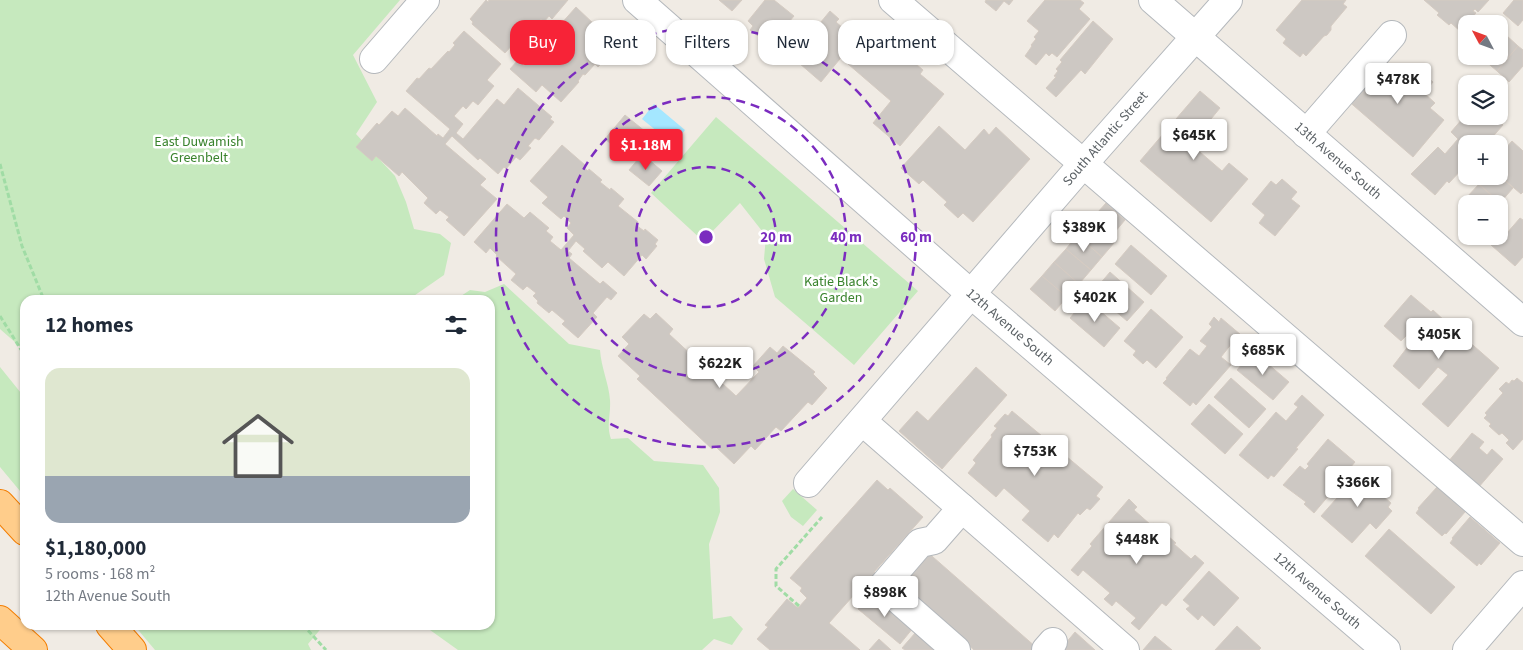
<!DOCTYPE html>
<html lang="en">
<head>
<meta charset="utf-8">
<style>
  body { margin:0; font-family:"Source Sans 3",sans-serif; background:#f6f6f7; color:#1f2937; height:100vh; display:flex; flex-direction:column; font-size:19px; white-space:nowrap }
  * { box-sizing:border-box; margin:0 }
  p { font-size:16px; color:#747a83 }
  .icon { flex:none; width:28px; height:28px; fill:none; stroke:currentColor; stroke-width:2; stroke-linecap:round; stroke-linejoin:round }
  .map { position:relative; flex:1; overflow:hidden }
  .sheet { position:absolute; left:20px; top:295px; width:475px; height:335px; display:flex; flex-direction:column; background:#fff; border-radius:15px; box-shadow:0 1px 4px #0004 }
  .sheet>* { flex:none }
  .top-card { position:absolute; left:510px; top:20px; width:475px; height:45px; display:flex; gap:10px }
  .needle { width:32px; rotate:311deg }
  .buttons { position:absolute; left:1458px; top:15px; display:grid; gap:10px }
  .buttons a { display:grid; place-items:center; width:50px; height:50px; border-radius:10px; background:#fff; box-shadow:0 1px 4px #0004; font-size:25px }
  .price { position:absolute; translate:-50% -42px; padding:0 11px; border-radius:5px; background:#fff; color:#222; font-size:16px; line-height:32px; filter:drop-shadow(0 1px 2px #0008) }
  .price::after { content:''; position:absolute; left:50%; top:30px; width:15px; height:11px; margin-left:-8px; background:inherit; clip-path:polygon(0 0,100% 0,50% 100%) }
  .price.active { background:#f72337; color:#fff }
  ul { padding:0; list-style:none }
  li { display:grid; align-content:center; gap:10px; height:265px; padding:0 25px }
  li span { display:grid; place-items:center; height:155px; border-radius:15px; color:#555 }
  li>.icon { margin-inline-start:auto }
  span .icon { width:90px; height:90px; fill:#fffc; stroke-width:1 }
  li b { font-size:21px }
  h2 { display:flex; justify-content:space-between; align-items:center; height:60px; padding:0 25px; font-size:21px }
  .pill { padding:0 18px; border-radius:15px; background:#fff; box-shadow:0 1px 4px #0004; font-size:18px; line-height:45px }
  .pill.active { background:#f72337; color:#fff }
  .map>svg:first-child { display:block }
  .green { fill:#c6e9be }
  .water { fill:#a4e7ff }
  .building { fill:#cdc8c3; stroke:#d5cbc2 }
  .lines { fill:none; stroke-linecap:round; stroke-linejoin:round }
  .minor-casing { stroke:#b4b8bc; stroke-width:30 }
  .highway-casing { stroke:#f37d00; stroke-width:30 }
  .path { stroke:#a0dca5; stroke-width:3; stroke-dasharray:5 2.5; stroke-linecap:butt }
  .minor { stroke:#fff; stroke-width:28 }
  .highway { stroke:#ffcd8b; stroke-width:28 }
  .ring { fill:none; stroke:#7b2cbf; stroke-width:2.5; stroke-dasharray:9 6 }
  .labels { text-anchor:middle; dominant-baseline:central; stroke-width:5; stroke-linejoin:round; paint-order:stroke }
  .street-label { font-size:14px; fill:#5c6266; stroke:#fff }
  .park-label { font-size:14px; fill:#39832d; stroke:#fff }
  .centre { fill:#7b2cbf; stroke:#fff; stroke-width:2.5 }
  .ring-label { font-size:15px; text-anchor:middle; font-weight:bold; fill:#7b2cbf; stroke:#fff; stroke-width:5; stroke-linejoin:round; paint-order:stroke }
</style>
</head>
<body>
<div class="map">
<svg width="1523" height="650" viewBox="0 0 1523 650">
  <rect width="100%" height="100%" fill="#f0ebe4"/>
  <!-- green -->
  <path class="green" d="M0,0H400L353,55L377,102L356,134L395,176L406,202L414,229L440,234L451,243L444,275L408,300H154L142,297L140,300H25V351L0,329Z
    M716,117L918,291L854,365L775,297L764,259L766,236L740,203L703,241L651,193Z
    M504,284L569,344L600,350C601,367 609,384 610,400C611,415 606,425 611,439L628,438L654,461L703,465L719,488L720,512L709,544L713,619L731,616L743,629L732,645L714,639L702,650H458L423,625H490V300H455L470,290L485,292Z
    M0,367L25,398V497L0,467Z
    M793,489L817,510L803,526L791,517L782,501Z
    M134,625H324L308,644L311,650H155Z"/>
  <!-- water -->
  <path class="water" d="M654,104L685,130L664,155L649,143L658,132L642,119Z"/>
  <!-- building -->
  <path class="building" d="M486,0L488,2L489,0H568L552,19L549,16L544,22L541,19L528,33L539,43L542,39L545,42L576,7L615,44L608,52L610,54L598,67L595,64L585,75L583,74L578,81L579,82L561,102L542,85L536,92L510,69L518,60L524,66L538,50L521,35L505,53L472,24L473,22L470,19Z
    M719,0H742L732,11Z
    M765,0H774L794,16L773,41L764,34L761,38L750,30L753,26L748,21Z
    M986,0H1013L1009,5L1004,1L996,11L985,2Z
    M1045,0H1080L1084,3L1079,9L1090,19L1057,57L1052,53L1049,56L1046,53L1036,65L1025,56L1032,46L1031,45L1036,39L1034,37L1039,31L1027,21Z
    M1302,0H1346L1343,4L1347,7L1331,26V30L1327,35L1324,36L1306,56L1303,53L1300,57L1283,43L1286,39L1276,30Z
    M1424,0H1489L1478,12L1475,9L1473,11L1476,13L1460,31L1451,23L1449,25L1437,15L1439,13Z
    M1514,0H1523V20L1518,26L1503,13Z
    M830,11L839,19L836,22L844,29L841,33L853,43L821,82L792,57Z
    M1093,21L1113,39L1085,74L1081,70L1056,97L1046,88L1056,77L1054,76L1058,71L1056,69L1062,62L1060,60Z
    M876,30L923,70L920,74L944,94L900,146L873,123L891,101L848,64Z
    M464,31L501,64L487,80L494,86L478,105L473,101L466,109L463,106L454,116L463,124L456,133L463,139L497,99L504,105L518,88L552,117L550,119L554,122L539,140L535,138L528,146L531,148L520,160L516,157L506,169L504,167L498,174L480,158L478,160L452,136L445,144L486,179L480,185L497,199L464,236L446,220L449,217L440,210L436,214L424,203L428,198L402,172L399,176L376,156L372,161L356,147L377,123L379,125L392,111L398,116L405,108L437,136L438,134L443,138L450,129L406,91L417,78L419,79L429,68L431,69L448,51L449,52L455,45L453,43Z
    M1506,35L1518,46L1497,71L1484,60L1487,56H1499V43Z
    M1518,46L1523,50V66L1509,82L1497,71Z
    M1382,58L1407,79L1417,68L1433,82L1424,93L1435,103L1430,108L1444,120L1413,157L1346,99Z
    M1200,91L1220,108L1211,119L1219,126L1203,144L1198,140L1193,146L1222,171L1229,163L1248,179L1211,222L1140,161Z
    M1466,110V116H1493L1503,125L1489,141L1486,138L1482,144H1466V168L1465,170L1463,168L1449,183L1447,181L1435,195L1411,174L1438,147L1445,154L1458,139L1451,132L1463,118L1461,116Z
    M625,115L646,132L626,156L605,139Z
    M939,126L965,150L984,129L989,135L996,127L1030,159L973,222L963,213L958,218L944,205L947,202L923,180L919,184L901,168Z
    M1512,141L1523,151V192L1521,194L1499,175V156Z
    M562,145L585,165L583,167L588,171L589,169L602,180L600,182L610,190L611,188L624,199L618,206L638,222L636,225L644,231L645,229L658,240L655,244L657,246L646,259L642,255L624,276L608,262L602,268L583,251L585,249L576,241L568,251L572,254L569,258L600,284L603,281L617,293L611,300L607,297L593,313L597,317L578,338L562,324L565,321L552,310L549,313L537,303L538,301L533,296L536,293L527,286L523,290L511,280L516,274L496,256L497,255L490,248L486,253L474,242L507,204L524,218L530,212L549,228L546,231L553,237L550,241L561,250L574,235L567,228L571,223L564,216L561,219L542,203L548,197L530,181Z
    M639,158L645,163L648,159L662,171L649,186L629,170Z
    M1499,175L1513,188L1500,203L1476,182L1481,176Z
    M1282,179L1297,192L1291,199L1300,206L1275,236L1259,223L1265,215L1252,204L1271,181L1276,185Z
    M1479,184L1504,206L1499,211V204H1475L1467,197Z
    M1106,203L1125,220L1109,239L1089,222Z
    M1520,218L1523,220V257L1515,266L1491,245L1504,230L1507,233Z
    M1089,222L1114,243L1102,257L1077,235Z
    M1077,235L1102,257L1091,270L1066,249Z
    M1131,245L1167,276L1151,295L1115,264Z
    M1066,249L1091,270L1079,284L1054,262Z
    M1054,262L1079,284L1067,297L1042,276Z
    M1110,272L1144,302L1127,321L1093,292Z
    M1042,276L1067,297L1055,311L1030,289Z
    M1411,295L1431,312L1433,310L1447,323L1445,325L1456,335L1458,332L1499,368L1448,427L1422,404L1448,375L1438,367L1419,389L1393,366L1413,340L1407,335L1401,341L1384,326Z
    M1086,299L1120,328L1104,347L1070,318Z
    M1151,309L1183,337L1156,368L1147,360L1143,364L1133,355L1136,351L1124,341Z
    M656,313L673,329L669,334L736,396L759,372L753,366L770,347L777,353L783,346L815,372L813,374L827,388L812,405L808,402L781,431L776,427L755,450L751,446L734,464L715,446L712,449L637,379L640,376L618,356L629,344L622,337L644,314L650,319Z
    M1214,317L1219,322L1221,318L1241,335L1238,338L1241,341L1236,347L1232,343L1221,357L1231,365L1196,405L1193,402L1190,406L1163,383L1167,379L1166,378L1190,349L1199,356L1207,346L1200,341L1212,327L1209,324Z
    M1253,351L1289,382L1273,400L1237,370Z
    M976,367L1007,395L942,469L899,431L917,411L928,421Z
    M1231,378L1266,409L1249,428L1214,397Z
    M1517,378L1523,383V439L1513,450L1506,443L1509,440L1502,433L1499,435L1489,426L1491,424L1484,418L1487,415L1485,413L1503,393L1499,389L1506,382L1509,384L1512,380L1514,381Z
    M1302,395L1324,415L1296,448L1298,449L1274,477L1271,475L1268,479L1239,455L1276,412L1286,421L1298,407L1294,404Z
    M1209,404L1243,434L1225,454L1191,424Z
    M1012,411L1103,487L1096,496L1100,499L1090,510L1087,508L1080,515L1078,513L1058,538L1054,534L1048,542L1022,520L1030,511L1004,488L996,497L968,473L976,463L973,460L992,437L991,435L997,428L994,426L1005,414L1008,416Z
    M1472,433L1484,442L1479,448L1487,455L1492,449L1503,459L1478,488L1448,462Z
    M1328,439L1355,462L1334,487L1338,490L1333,496L1330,494L1314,513L1304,504L1306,502L1283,485L1300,466L1305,470L1309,466L1307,464Z
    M1359,473L1364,478L1366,474L1381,486L1377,491L1391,503L1388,507L1392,511L1376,529L1370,523L1352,543L1321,516Z
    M877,480L888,490L890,488L923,517L874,572L880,578L874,585L868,579L829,623L860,650H770L757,639L768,627L765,625L787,599L798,608L807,598L800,591L802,588L790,578Z
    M1437,487L1465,512L1446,534L1445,533L1442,536L1416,513L1419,509L1418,508Z
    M1129,499L1137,507L1134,510L1151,525L1153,523L1176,543L1174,544L1191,559L1195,555L1204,563L1166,606L1162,603L1139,630L1131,623L1136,618L1116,601L1112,606L1104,599L1110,593L1083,570L1078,576L1071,570L1092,546L1090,544Z
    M1470,517L1500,543L1481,565L1479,563L1477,566L1450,543L1453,539L1452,538Z
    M1389,529L1455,587L1431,614L1365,556Z
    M925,550L1037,648L1036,650H974L897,582Z
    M1209,571L1239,598L1214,626L1202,615L1198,620L1186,609L1190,606L1183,600Z
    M871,592L913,628L900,644L858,609Z
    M1237,626L1261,648L1259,650H1215Z
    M916,632L937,650H905L902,648Z
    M1075,632L1095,650H1060Z
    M1155,636L1172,650H1143Z
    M879,639L891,650H869Z"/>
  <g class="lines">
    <defs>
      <g id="minor">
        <path id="s1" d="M637,0L971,294L1386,650"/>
        <path d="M893,0L1523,542"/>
        <path id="s2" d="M1153,0L1523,322"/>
        <path d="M374,59L425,0"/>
        <path d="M1306,134L1392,35"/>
        <path d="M862,421L1125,650"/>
        <path id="s3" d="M808,483L1083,164L1228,0"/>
        <path d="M956,650L883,586L920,543L934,540L962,508"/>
        <path d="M1046,650L1053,642"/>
        <path d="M1467,650L1523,585"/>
      </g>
      <path id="highway" d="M0,504L25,531
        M0,620L33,650
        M110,625L132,650"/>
    </defs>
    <!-- minor casing -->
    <use href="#minor" class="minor-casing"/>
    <!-- highway casing -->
    <use href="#highway" class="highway-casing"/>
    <!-- path -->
    <path class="path" d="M0,164L22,246L44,300
      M0,316L25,356
      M799,606L776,586V569L822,517
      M303,625L326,650"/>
    <!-- minor -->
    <use href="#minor" class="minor"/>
    <!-- highway -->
    <use href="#highway" class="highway"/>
  </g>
  <!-- distance rings -->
  <g class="ring">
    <circle cx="706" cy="237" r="70"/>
    <circle cx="706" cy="237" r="140"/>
    <circle cx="706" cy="237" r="210"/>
  </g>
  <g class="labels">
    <!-- street labels -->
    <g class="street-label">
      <text stroke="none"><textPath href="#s3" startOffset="455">South Atlantic Street</textPath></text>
      <text stroke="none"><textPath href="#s2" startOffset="245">13th Avenue South</textPath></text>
      <text stroke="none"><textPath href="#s1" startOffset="496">12th Avenue South</textPath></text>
      <text stroke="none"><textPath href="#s1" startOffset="901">12th Avenue South</textPath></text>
    </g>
    <!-- park labels -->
    <g class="park-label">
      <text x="199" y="142">East Duwamish<tspan x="199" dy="16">Greenbelt</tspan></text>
      <text x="841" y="282">Katie Black's<tspan x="841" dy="16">Garden</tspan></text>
    </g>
  </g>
  <circle cx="706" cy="237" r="8" class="centre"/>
  <g class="ring-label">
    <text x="776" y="242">20 m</text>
    <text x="846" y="242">40 m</text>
    <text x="916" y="242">60 m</text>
  </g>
</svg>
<div class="buttons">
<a><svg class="needle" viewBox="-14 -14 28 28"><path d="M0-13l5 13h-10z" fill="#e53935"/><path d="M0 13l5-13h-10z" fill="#747a83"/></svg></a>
<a><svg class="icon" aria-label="layers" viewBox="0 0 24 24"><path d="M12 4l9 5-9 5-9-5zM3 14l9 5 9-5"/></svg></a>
<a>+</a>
<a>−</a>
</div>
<b class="price" style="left:1398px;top:105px">$478K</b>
<b class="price" style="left:1194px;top:161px">$645K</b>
<b class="price active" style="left:646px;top:171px">$1.18M</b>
<b class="price" style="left:1084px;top:253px">$389K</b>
<b class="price" style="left:1095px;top:323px">$402K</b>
<b class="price" style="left:1439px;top:360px">$405K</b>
<b class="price" style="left:1263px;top:376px">$685K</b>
<b class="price" style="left:720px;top:389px">$622K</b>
<b class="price" style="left:1035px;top:477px">$753K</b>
<b class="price" style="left:1358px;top:508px">$366K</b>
<b class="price" style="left:1137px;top:565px">$448K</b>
<b class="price" style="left:885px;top:618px">$898K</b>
<div class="top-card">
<a class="pill active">Buy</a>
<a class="pill">Rent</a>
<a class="pill">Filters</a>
<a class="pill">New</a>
<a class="pill">Apartment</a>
</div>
<section class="sheet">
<h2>12 homes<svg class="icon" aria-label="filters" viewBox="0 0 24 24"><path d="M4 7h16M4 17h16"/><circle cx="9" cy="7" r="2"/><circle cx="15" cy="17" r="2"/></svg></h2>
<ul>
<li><span style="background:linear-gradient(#dfe7d0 70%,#9aa5b1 0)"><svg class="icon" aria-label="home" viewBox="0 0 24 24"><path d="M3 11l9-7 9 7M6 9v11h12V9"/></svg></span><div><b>$1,180,000</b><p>5 rooms · 168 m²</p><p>12th Avenue South</p></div></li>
</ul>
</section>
</div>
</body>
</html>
